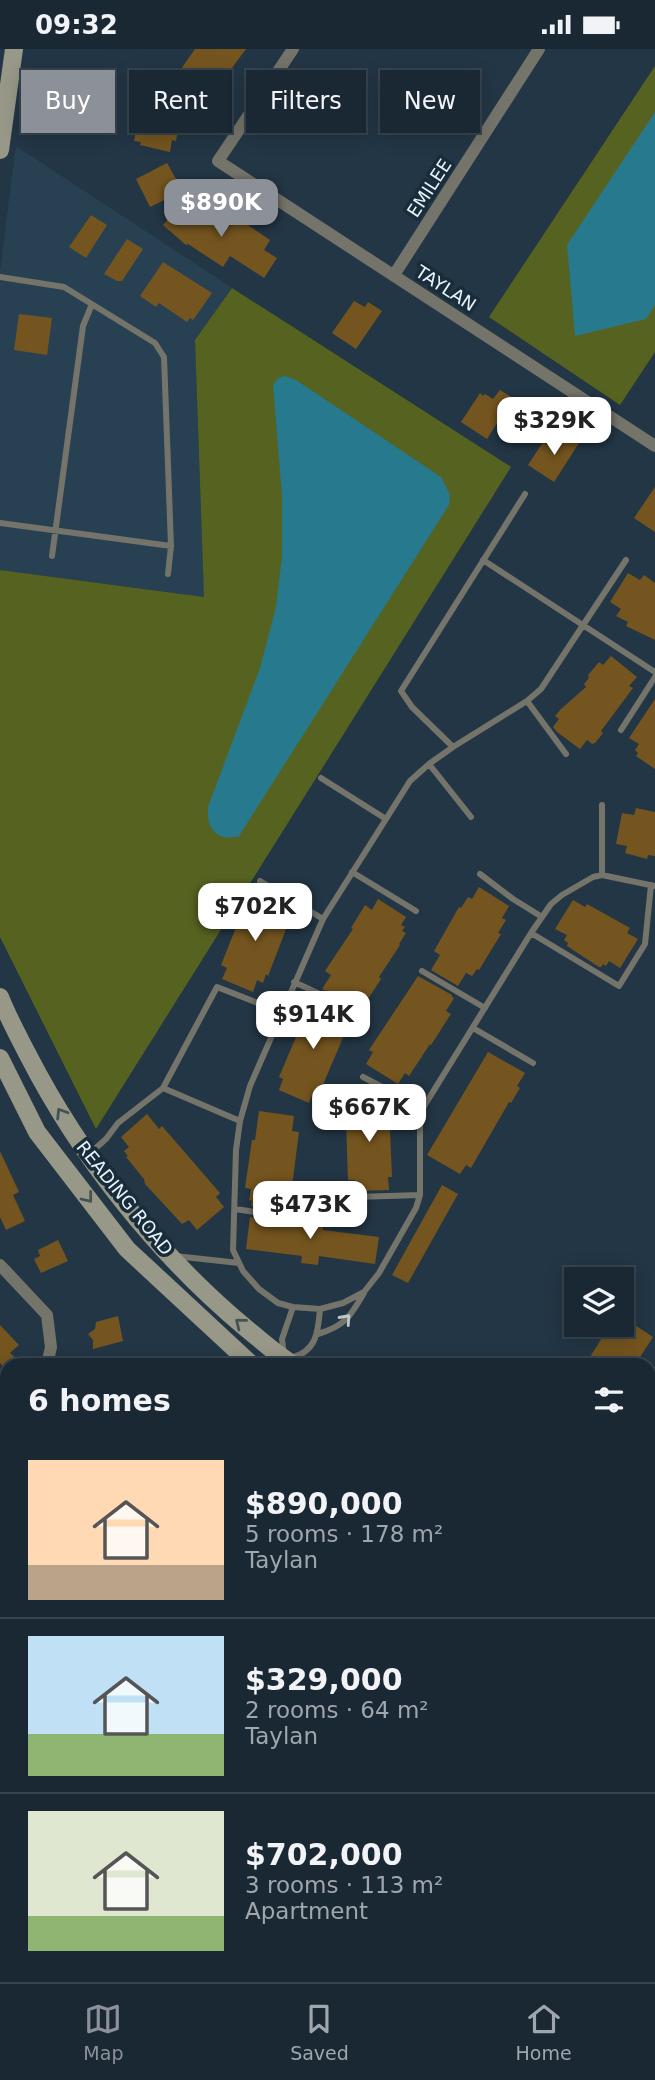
<!DOCTYPE html>
<html lang="en">
<head>
<meta charset="utf-8">
<style>
  body { margin:0; font-family:"DejaVu Sans",sans-serif; background:#23303c; color:#f1f3f6; height:100vh; display:flex; flex-direction:column; font-size:26px; white-space:nowrap }
  * { box-sizing:border-box; margin:0 }
  p { font-size:23px; color:#9fa6ac }
  .icon { flex:none; width:38px; height:38px; fill:none; stroke:currentColor; stroke-width:2; stroke-linecap:round; stroke-linejoin:round }
  .map { position:relative; flex:1; overflow:hidden }
  .drawer { position:absolute; left:0px; top:1309px; width:656px; height:625px; display:flex; flex-direction:column; background:#1a2834; border-radius:21px 21px 0 0; box-shadow:0 4px 18px #0003,0 0 0 2px #38444f }
  .drawer>* { flex:none }
  .guide { position:absolute; left:21px; top:21px; width:614px; height:63px; display:flex; gap:14px }
  .controls { position:absolute; left:564px; top:1218px; display:grid; gap:14px }
  .controls a { display:grid; place-items:center; width:70px; height:70px; border-radius:0px; background:#1a2834; box-shadow:0 4px 18px #0003,0 0 0 2px #38444f; font-size:35px }
  .price { position:absolute; translate:-50% -60px; padding:0 16px; border-radius:14px; background:#fff; color:#222; font-size:23px; line-height:46px; filter:drop-shadow(0 2px 4px #0008) }
  .price::after { content:''; position:absolute; left:50%; top:42px; width:21px; height:16px; margin-left:-10px; background:inherit; clip-path:polygon(0 0,100% 0,50% 100%) }
  .price.on { background:#8c9099; color:#fff }
  ul { padding:0; list-style:none }
  li { display:flex; align-items:center; gap:21px; height:175px; padding:0 28px }
  li+li { border-top:2px solid #38444f }
  li span { display:grid; place-items:center; flex:none; width:196px; height:140px; border-radius:0px; color:#555 }
  li>.icon { margin-inline-start:auto }
  span .icon { width:84px; height:84px; fill:#fffc; stroke-width:1 }
  li b { font-size:30px }
  h2 { display:flex; justify-content:space-between; align-items:center; height:84px; padding:0 28px; font-size:30px }
  .chip { padding:0 24px; border-radius:0px; background:#1a2834; box-shadow:0 4px 18px #0003,0 0 0 2px #38444f; font-size:24px; line-height:63px }
  .chip.on { background:#8c9099; color:#fff }
  .status { display:flex; justify-content:space-between; align-items:center; height:49px; padding:0 35px; background:#1a2834; direction:ltr }
  .status svg { height:19px; fill:currentColor }
  .tabs { display:flex; justify-content:space-around; align-items:center; height:98px; border-top:2px solid #38444f; background:#1a2834; font-size:19px; color:#9fa6ac }
  .tabs a { display:grid; justify-items:center; gap:4px }
  .tabs .on { color:#8c9099 }
  .map>svg:first-child { display:block }
  .built { fill:#274153 }
  .green { fill:#566320 }
  .water { fill:#27798d }
  .building { fill:#75551f }
  .lines { fill:none; stroke-linecap:round; stroke-linejoin:round }
  .lane { stroke:#74746a; stroke-width:6 }
  .street { stroke:#74746a; stroke-width:12 }
  .secondary { stroke:#979887; stroke-width:18 }
  .oneway { stroke:#455255 }
  .oneway2 { stroke:#bfc7ca }
  .labels { text-anchor:middle; dominant-baseline:central; stroke-width:7; stroke-linejoin:round; paint-order:stroke }
  .street-label { font-size:18px; fill:#e8f4fd; stroke:#192c3a }
</style>
</head>
<body>
<div class="status"><b>09:32</b><svg viewBox="0 0 49 12"><path d="M0 12V9h3v3zM5 12V6h3v6zM10 12V3h3v9zM15 12V0h3v12zM26 1h20v11H26zM47 4h2v5h-2z"/></svg></div>
<div class="map">
<svg width="655" height="1933" viewBox="0 0 655 1933">
  <rect width="100%" height="100%" fill="#233645"/>
  <!-- built -->
  <path class="built" d="M16,97L232,239L195,291L204,548L0,521V222Z"/>
  <!-- green -->
  <path class="green" d="M655,17V303L620,356L489,268Z
    M232,239L511,418L96,1080L0,888V521L204,548L195,291Z"/>
  <!-- water -->
  <path class="water" d="M655,63V256L646,270L575,287L567,196Z
    M285,327L296,331L441,428L450,446L449,456L239,787C217,793 206,780 208,758L260,619L276,558L282,507V447L273,336L278,329Z"/>
  <!-- building -->
  <path class="building" d="M195,0H246L226,27L229,30L221,42L215,38L192,74L181,66L176,92L172,91L170,103L140,96L141,93L134,92L139,69L145,70V67H153L169,42L167,40Z
    M167,114L176,130L170,134L181,143L150,158L136,130Z
    M187,149L216,173L221,172L229,178L236,168L270,191L264,201L277,209L264,229L230,207L223,218L188,195L186,196L163,176Z
    M91,166L107,176L86,209L69,198Z
    M127,190L143,200L122,232H117L104,225Z
    M163,213L212,244L193,271L190,269L187,273L159,254L156,258L140,247Z
    M354,252L365,258L368,253L382,262L356,300L332,284Z
    M19,265L52,269L47,306L14,301Z
    M500,341L513,349L487,390L461,373L480,344L483,347L485,345L493,350Z
    M566,384L579,394L554,433L528,416L543,393L550,397L552,394L557,396Z
    M655,438V483L634,469Z
    M628,524L640,531L644,526L655,534V591L626,577L628,573L616,567L621,560L610,553Z
    M611,607L637,628L629,637L633,639L601,682L603,684L595,694L592,695L587,691L580,700L557,683L553,678L559,670L555,667L561,660L586,638L584,635L589,629L588,626L599,613L603,616Z
    M655,650V720L636,707L638,704L635,701L639,695L629,689Z
    M636,759L655,763V807L648,806L647,810L625,804L627,797L616,795L622,764L634,766Z
    M479,838L509,857L502,869L506,871L498,884L501,885L479,921L477,920L472,927L466,924L458,937L431,921L440,906L434,902L459,858L461,859L468,848L472,850Z
    M256,846L288,859L282,873L288,875L268,927L266,925L263,934L257,931L253,943L222,930L227,919L221,916L245,856L251,858Z
    M378,850L406,868L401,876L405,878L402,882L406,884L399,895L400,896L379,928L381,930L368,950L360,944L353,954L322,940L331,926L325,922L353,880L351,879L365,856L372,861Z
    M573,851L585,858L587,855L630,879L627,884L638,890L620,919L609,912L606,917L603,915L601,918H599L567,897L568,894L564,891L567,886L555,880Z
    M418,927L452,946V948L454,949L446,962L451,965L431,996L430,995L409,1027L405,1024L398,1035L366,1015L373,1003L369,1001Z
    M316,950L348,964L340,982L345,984L319,1045L313,1043L309,1054L279,1041L283,1030L279,1028L299,981L297,979L302,966L307,968Z
    M488,1003L525,1024L517,1037L520,1039L511,1054L509,1053L471,1119L466,1116L460,1125L427,1106Z
    M384,1047L385,1062L389,1061L392,1128H388L389,1141L355,1142V1131H348L346,1074L355,1076L346,1071L345,1061H351L350,1048Z
    M259,1062L294,1067L292,1082L299,1083L291,1145L284,1144L281,1161L251,1157L252,1152L249,1151L251,1140L245,1139L252,1091H255Z
    M147,1065L159,1080L162,1077L220,1144L216,1148L224,1158L197,1181L189,1171L182,1175L145,1135L144,1130L126,1108L128,1107L124,1102L129,1098L121,1088Z
    M0,1102L19,1143L13,1146L25,1172L6,1181L0,1168Z
    M442,1136L458,1145L408,1234L392,1226Z
    M250,1168L281,1173L287,1169L323,1174V1181L379,1188L375,1215L319,1207L318,1216L301,1214L302,1207L246,1200Z
    M58,1191L68,1212L41,1224L34,1210L40,1207L38,1201Z
    M118,1267L123,1292L93,1300V1291L88,1285L95,1280L96,1273Z
    M621,1267L653,1288L635,1316H585L610,1276H621Z
    M0,1276L19,1296L10,1304L17,1310L10,1316H7L6,1321L0,1314Z"/>
  <g class="lines">
    <!-- lane -->
    <path class="lane" d="M0,228L64,238L155,294L164,308L171,497L168,525
      M0,474L171,497
      M52,507L83,277L92,255
      M483,511L655,623
      M626,511L541,640L527,652L453,698L429,715L410,732L323,870L250,1037L240,1072L236,1101L233,1201L243,1222L259,1240L278,1254L293,1258L320,1260L343,1254L364,1243L379,1224L416,1159L420,1146V1071L423,1059L531,884L551,855L562,846L593,828L602,826L655,837
      M527,652L566,705
      M621,681L655,628
      M453,698L412,658L401,642L525,445
      M429,715L471,768
      M321,729L386,770
      M352,823L416,862
      M480,825L513,850L542,868
      M602,826V756
      M260,832L323,870
      M531,884L619,937L645,895L651,836
      M422,922L485,959
      M294,933L352,960
      M473,979L533,1014
      M363,1028L423,1059
      M163,1039L217,938L281,963
      M89,1105L106,1090L118,1074L163,1039L240,1072
      M356,1148L420,1146
      M235,1160L282,1167
      M175,1207L239,1214
      M318,1285C345,1277 350,1268 364,1244
      M284,1307L282,1290L293,1258
      M291,1309C317,1302 318,1283 320,1260
      M0,1812L7,1816
      M0,1864L7,1868
      M0,1917L7,1905
      M288,1927L298,1933
      M330,1933L334,1927"/>
    <!-- street -->
    <path class="street" d="M293,0L218,112L655,397
      M394,226L539,0
      M0,1216L47,1266L51,1298L47,1316
      M0,1402L7,1390
      M0,1656L7,1660"/>
    <!-- secondary -->
    <path class="secondary" d="M0,101L14,0
      M0,948C8,968 18,987 28,1006C81,1109 158,1206 247,1280C262,1292 277,1306 294,1316
      M0,1009L37,1083L127,1200L252,1316
      M649,1508L655,1499
      M649,1569L655,1560
      M387,1933L390,1927
      M423,1933L427,1927"/>
  </g>
  <!-- one-way arrows -->
  <defs><path id="oneway-chevron" d="M-2-3.5L2.5 0L-2 3.5" fill="none" stroke-width="1.6" stroke-linecap="round" stroke-linejoin="round" transform="scale(1.75)"/></defs>
  <g class="oneway">
    <use href="#oneway-chevron" transform="translate(61 1064) rotate(-122)"/>
    <use href="#oneway-chevron" transform="translate(88 1149) rotate(52)"/>
    <use href="#oneway-chevron" transform="translate(240 1274) rotate(-141)"/>
  </g>
  <use class="oneway2" href="#oneway-chevron" transform="translate(346 1270) rotate(-48)"/>
  <g class="labels">
    <!-- street labels -->
    <g class="street-label">
      <text transform="translate(429 139) rotate(-57)">EMILEE</text>
      <text transform="translate(446 239) rotate(33)">TAYLAN</text>
      <text transform="translate(125 1149) rotate(51)">READING ROAD</text>
    </g>
  </g>
</svg>
<div class="controls">
<a><svg class="icon" aria-label="layers" viewBox="0 0 24 24"><path d="M12 4l9 5-9 5-9-5zM3 14l9 5 9-5"/></svg></a>
</div>
<b class="price on" style="left:221px;top:190px">$890K</b>
<b class="price" style="left:554px;top:408px">$329K</b>
<b class="price" style="left:255px;top:894px">$702K</b>
<b class="price" style="left:313px;top:1002px">$914K</b>
<b class="price" style="left:369px;top:1095px">$667K</b>
<b class="price" style="left:310px;top:1192px">$473K</b>
<div class="guide">
<a class="chip on">Buy</a>
<a class="chip">Rent</a>
<a class="chip">Filters</a>
<a class="chip">New</a>
</div>
<section class="drawer">
<h2>6 homes<svg class="icon" aria-label="filters" viewBox="0 0 24 24"><path d="M4 7h16M4 17h16"/><circle cx="9" cy="7" r="2"/><circle cx="15" cy="17" r="2"/></svg></h2>
<ul>
<li><span style="background:linear-gradient(#ffd9b3 75%,#b9a48a 0)"><svg class="icon" aria-label="home" viewBox="0 0 24 24"><path d="M3 11l9-7 9 7M6 9v11h12V9"/></svg></span><div><b>$890,000</b><p>5 rooms · 178 m²</p><p>Taylan</p></div></li>
<li><span style="background:linear-gradient(#bfe0f5 70%,#8fb573 0)"><svg class="icon" aria-label="home" viewBox="0 0 24 24"><path d="M3 11l9-7 9 7M6 9v11h12V9"/></svg></span><div><b>$329,000</b><p>2 rooms · 64 m²</p><p>Taylan</p></div></li>
<li><span style="background:linear-gradient(#dfe7d0 75%,#8fb573 0)"><svg class="icon" aria-label="home" viewBox="0 0 24 24"><path d="M3 11l9-7 9 7M6 9v11h12V9"/></svg></span><div><b>$702,000</b><p>3 rooms · 113 m²</p><p>Apartment</p></div></li>
</ul>
</section>
</div>
<nav class="tabs">
<a class="on"><svg class="icon" aria-label="map" viewBox="0 0 24 24"><path d="M3 6l6-2 6 2 6-2v14l-6 2-6-2-6 2zM9 4v14M15 6v14"/></svg>Map</a>
<a><svg class="icon" aria-label="saved" viewBox="0 0 24 24"><path d="M7 4h10v16l-5-4-5 4z"/></svg>Saved</a>
<a><svg class="icon" aria-label="home" viewBox="0 0 24 24"><path d="M3 11l9-7 9 7M6 9v11h12V9"/></svg>Home</a>
</nav>
</body>
</html>
